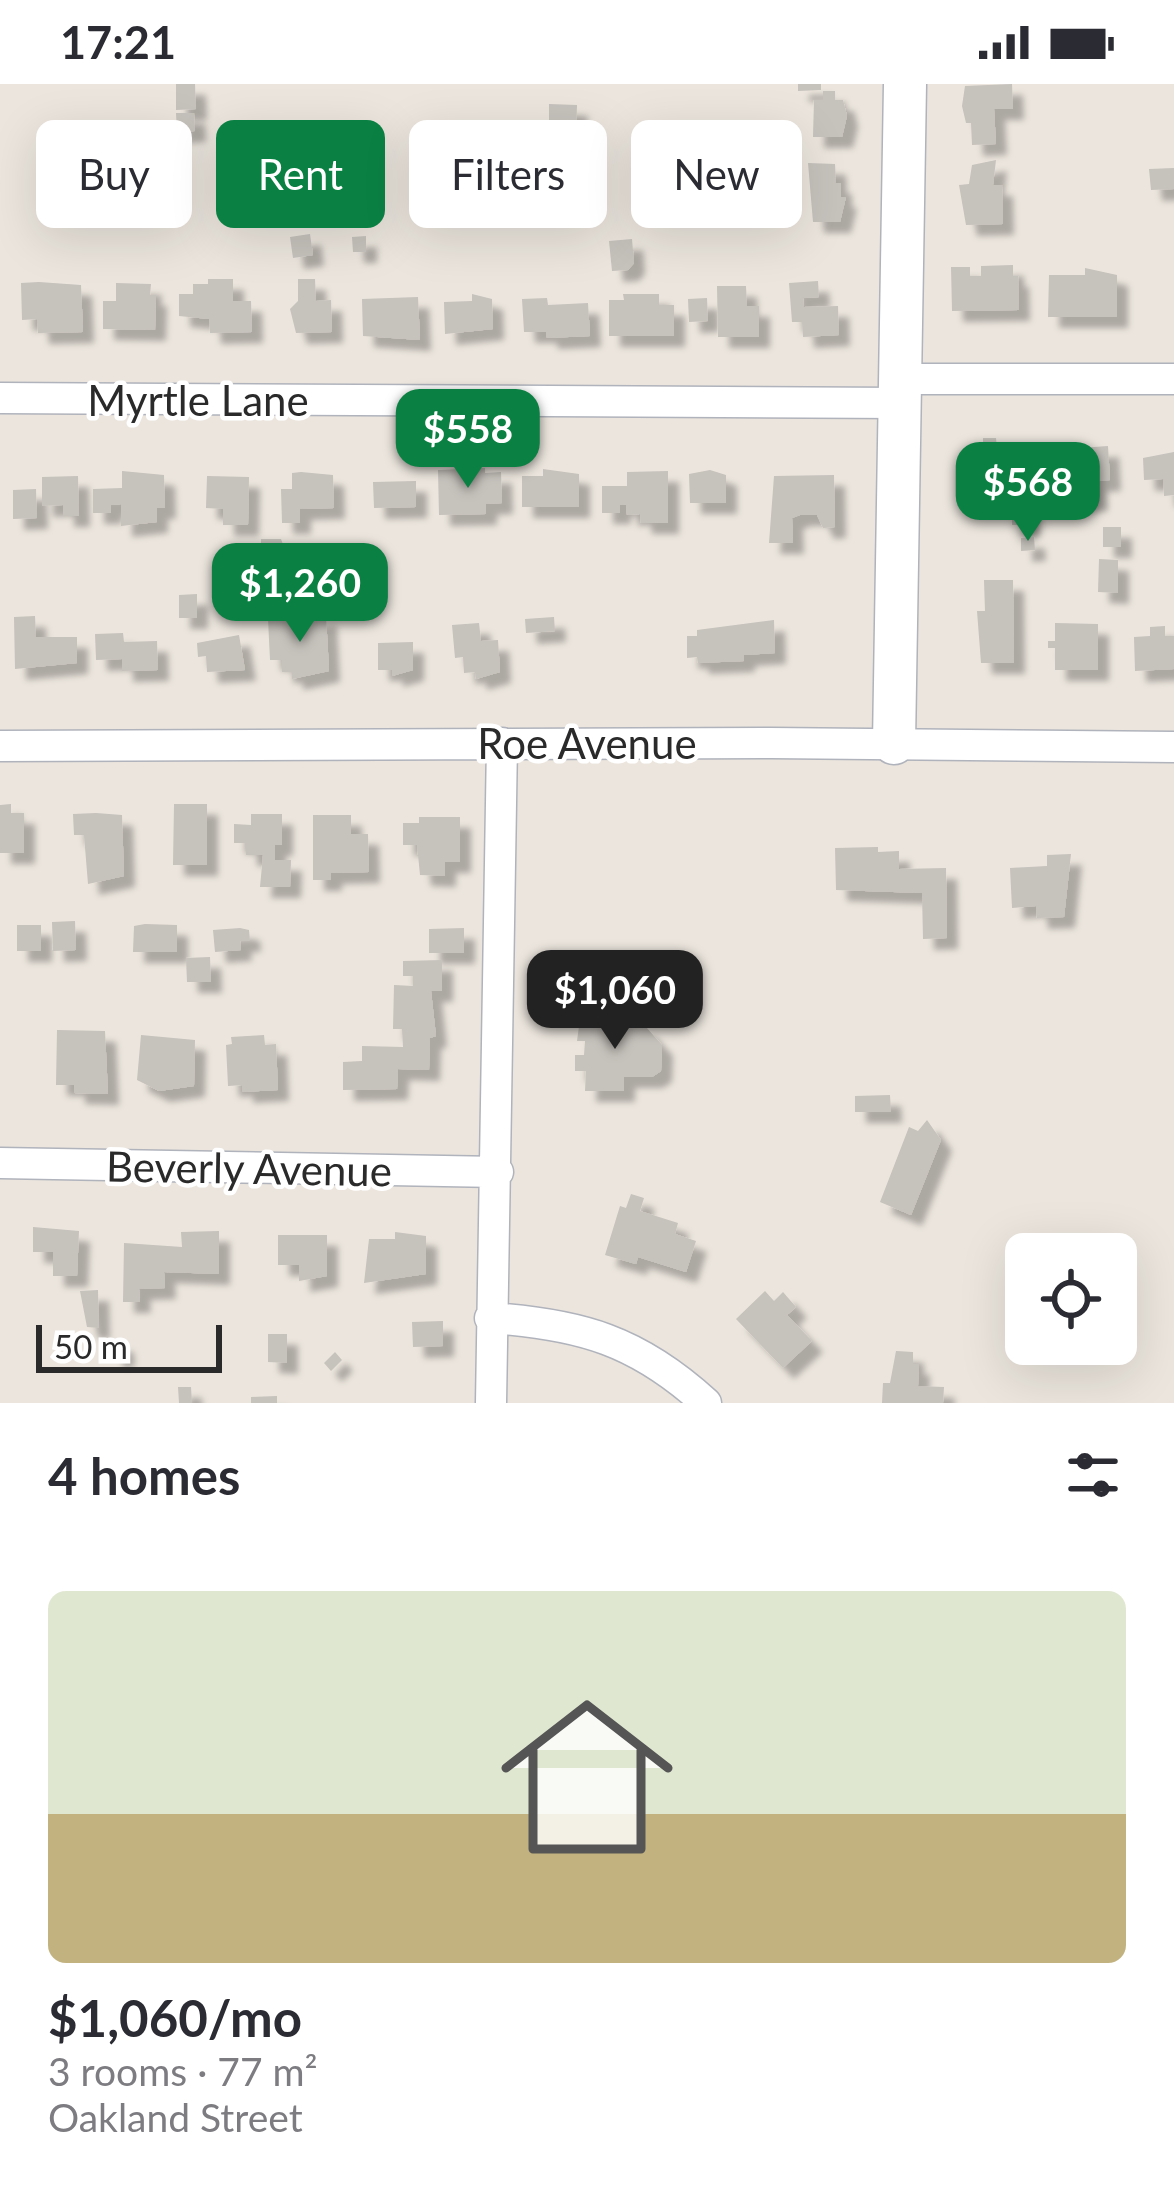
<!DOCTYPE html>
<html lang="en">
<head>
<meta charset="utf-8">
<style>
  body { margin:0; font-family:Lato,sans-serif; background:#f2f2f3; color:#2b2b33; height:100vh; display:flex; flex-direction:column; font-size:45px; white-space:nowrap }
  * { box-sizing:border-box; margin:0 }
  p { font-size:39px; color:#7c7c81 }
  .icon { flex:none; width:66px; height:66px; fill:none; stroke:currentColor; stroke-width:2; stroke-linecap:round; stroke-linejoin:round }
  .map { position:relative; height:1319px; overflow:hidden }
  .sheet { display:flex; flex-direction:column; background:#fff; flex:1 }
  .sheet>* { flex:none }
  .banner { position:absolute; left:36px; top:36px; width:1104px; height:108px; display:flex; gap:24px }
  .buttons { position:absolute; left:1005px; top:1149px; display:grid; gap:24px }
  .buttons a { display:grid; place-items:center; width:132px; height:132px; border-radius:18px; background:#fff; box-shadow:0 12px 48px #0002; font-size:60px }
  .scale { position:absolute; left:36px; bottom:30px; width:186px; box-sizing:border-box; padding-left:12px; border:6px solid #2a2a2a; border-top:0; font-size:33px; line-height:42px; white-space:nowrap; color:#2a2a2a; -webkit-text-stroke:9px #fff; paint-order:stroke }
  .price { position:absolute; translate:-50% -102px; padding:0 27px; border-radius:24px; background:#0b8043; color:#fff; font-size:39px; line-height:78px; filter:drop-shadow(0 3px 6px #0008) }
  .price::after { content:''; position:absolute; left:50%; top:72px; width:36px; height:27px; margin-left:-18px; background:inherit; clip-path:polygon(0 0,100% 0,50% 100%) }
  .price.on { background:#222; color:#fff }
  ul { padding:0; list-style:none }
  li { display:grid; align-content:center; gap:24px; height:636px; padding:0 48px }
  li+li { border-top:3px solid #e1e1e2 }
  li span { display:grid; place-items:center; height:372px; border-radius:18px; color:#555 }
  li>.icon { margin-inline-start:auto }
  span .icon { width:216px; height:216px; fill:#fffc; stroke-width:1 }
  li b { font-size:51px }
  h2 { display:flex; justify-content:space-between; align-items:center; height:144px; padding:0 48px; font-size:51px }
  .pill { padding:0 42px; border-radius:18px; background:#fff; box-shadow:0 12px 48px #0002; font-size:42px; line-height:108px }
  .pill.on { background:#0b8043; color:#fff }
  .status { display:flex; justify-content:space-between; align-items:center; height:84px; padding:0 60px; background:#fff; direction:ltr }
  .status svg { height:33px; fill:currentColor }
  .map>svg:first-child { display:block }
  .building { fill:#c6c2bc; filter:url(#shadow) }
  .lines { fill:none; stroke-linecap:round; stroke-linejoin:round }
  .street-casing { stroke:#b0b3bc; stroke-width:33 }
  .secondary-casing { stroke:#b0b3bc; stroke-width:45 }
  .street { stroke:#fff; stroke-width:30 }
  .secondary { stroke:#fff; stroke-width:42 }
  .labels { text-anchor:middle; dominant-baseline:central; stroke-width:9; stroke-linejoin:round; paint-order:stroke }
  .street-label { font-size:42px; fill:#2a2a2a; stroke:#fff }
</style>
</head>
<body>
<div class="status"><b>17:21</b><svg viewBox="0 0 49 12"><path d="M0 12V9h3v3zM5 12V6h3v6zM10 12V3h3v9zM15 12V0h3v12zM26 1h20v11H26zM47 4h2v5h-2z"/></svg></div>
<div class="map">
<svg width="1174" height="1319" viewBox="0 0 1174 1319">
  <defs>
    <filter id="shadow"><feDropShadow dx="11" dy="11" stdDeviation="3" flood-color="#0004"/></filter>
  </defs>
  <rect width="100%" height="100%" fill="#ebe5dd"/>
  <!-- building -->
  <path class="building" d="M176,0H195L196,25L176,26Z
    M798,0H821V6L798,7Z
    M1012,0L1013,25H994L996,60L972,61L971,39H966L962,22L965,2Z
    M823,7H835V16H843L847,32L842,53H813L814,16H823Z
    M549,20L577,21L576,49H549Z
    M176,29H194L195,47L177,48Z
    M996,76L993,101H1002L1003,140L966,141L959,101L969,100L972,81Z
    M808,79L835,80L836,99H841V113H846L840,138H813Z
    M1174,84V105L1151,106L1149,85Z
    M310,150L313,171L293,174L290,153Z
    M366,152V168H353L352,153Z
    M632,155L634,179L628,186L612,187L609,157Z
    M1013,181V192H1018L1019,226L952,227L951,183H970V192H981V182Z
    M1085,184L1117,191V233H1048L1049,191H1085Z
    M208,195H233V217H251L252,248L210,249L209,235L179,232V210H193V200H208Z
    M298,195H315L316,217L331,216L332,248L296,249L290,225L298,217Z
    M818,197L819,213L803,214L804,223L838,222L839,251L803,253L802,238H792L789,199Z
    M39,198L81,201L83,248L38,249L37,235L22,236L21,199Z
    M116,199L151,200L150,211H156L155,246L103,245V217H116Z
    M717,202H746L747,222H759V253H718Z
    M472,210L492,215L493,245L445,250L444,218L472,217Z
    M623,210H659V221H674V252H609V216H624Z
    M418,213L420,256L363,252L362,215Z
    M547,214L548,221L588,219L590,252L547,254L546,248H524L522,215Z
    M707,214L708,237L689,238L688,215Z
    M983,354H996L997,364H1016V397L987,403L988,398L964,392V364H983Z
    M1108,362L1110,396L1096,397L1097,416L1069,418L1068,399L1054,400L1052,366Z
    M1174,368V411L1164,412L1163,395L1144,396L1143,374Z
    M485,384V389L501,388L502,419L486,420V430L439,431L438,386Z
    M543,385L579,390V423H522V392H543Z
    M710,386L726,391V419H690L689,390Z
    M122,387L164,391L165,424H157V438L121,442V420L111,421V429H93V405L122,404Z
    M668,387V439H641L640,430L627,431L626,421H620V429H602V402H627V388Z
    M301,388L333,391L334,424L300,425V439H282L281,405H292V389Z
    M834,391L835,443L823,444L817,431H800L792,434L793,459H769L774,392Z
    M78,392L79,432H63V421L42,422V393Z
    M207,392L249,393L248,441H223V425L206,424Z
    M416,397V423L374,424L373,398Z
    M36,405L37,434L13,435V406Z
    M1012,413H1029V441H1012Z
    M1103,443H1121V463H1103Z
    M1034,453L1035,466L1021,467V454Z
    M261,455H281L288,474H261Z
    M1099,475L1118,476V509L1098,508Z
    M984,496H1013L1014,579H981L977,527H985Z
    M197,510V534H179V511Z
    M326,531L329,587L292,595V588H282V576H270L268,535Z
    M35,532L36,553H77V579L15,585L14,533Z
    M554,533L555,547L526,549L525,535Z
    M774,536L775,569L744,571V577L698,579L697,573L687,574V552H697V546Z
    M479,539L481,557L498,556L500,588L476,595L475,588L464,589L463,573L455,574L452,541Z
    M1055,539L1098,540V586H1055V564H1048V557H1055Z
    M1165,542V552H1174V585L1135,587L1134,553L1150,552V543Z
    M123,549L124,558L157,557L158,586L122,587V575L96,576L95,550Z
    M239,551L245,586L207,588L206,572L198,573L197,559Z
    M413,558V586L392,592V586H378V559Z
    M11,720V729H24V769H0V721Z
    M174,720H207V781H173Z
    M96,729L122,731L124,792L88,800L84,751H74L73,730Z
    M251,730H282V761H275V776H291L290,803H260L263,771H246V759H234V740L251,741Z
    M313,731H351V750H368L369,788L331,789V796H313Z
    M419,733H460V778H445V792L420,791L417,761H403V739H419Z
    M878,763V768L899,767V785L946,784L947,854L923,855L922,809L836,806L835,764Z
    M1071,770L1064,833L1037,834L1036,822L1012,824L1010,784L1047,782V771Z
    M75,837L76,866L53,867L52,838Z
    M145,840L177,841V868H133L134,842Z
    M17,841H41V867H17Z
    M240,844L249,846L250,857H240L241,866L215,868L213,846Z
    M464,844V869H429V845Z
    M210,873L211,898H187L186,874Z
    M442,876V907H431L436,952L430,954L429,986L398,985L397,1005L343,1006V978L362,977V962L403,963L402,945H393L394,901L413,902V892H403V877Z
    M581,927L614,928V940L646,943L662,961L661,987L652,993H624V1007H585L586,987H575V971H584L585,957H577Z
    M57,946L105,947L108,1010L74,1009V1001H56Z
    M141,951L195,956L194,1002L159,1007L137,996Z
    M264,951L265,961L276,960L278,1006L242,1008V1001L228,1002L226,961L232,960L231,953Z
    M890,1011L891,1028H855V1012Z
    M927,1036L941,1056L911,1131L880,1118L909,1043L918,1047Z
    M631,1110L644,1114L640,1127L678,1139L675,1150L696,1157L686,1188L638,1173L636,1180L605,1171L620,1122L626,1124Z
    M33,1143L79,1147L77,1192H53V1168H33Z
    M219,1147V1190L164,1188L165,1204L139,1205L140,1218H123L124,1159L182,1163L181,1148Z
    M395,1148L426,1152V1190L364,1199L369,1155H395Z
    M278,1151H327V1192L299,1197V1181H278Z
    M98,1206L99,1244L87,1243L80,1207Z
    M765,1207L774,1217L783,1208L796,1223L787,1231L812,1257L783,1284L736,1235Z
    M443,1237V1262L413,1263L412,1238Z
    M268,1250H287V1279L268,1278Z
    M111,1257H123L124,1272L112,1273Z
    M896,1267L913,1268V1280H919L918,1302L944,1303L943,1319H882L883,1299H890Z
    M335,1268L342,1276L331,1287L324,1279Z
    M178,1303H191L192,1319H179Z
    M277,1312V1319H251V1313Z"/>
  <g class="lines">
    <defs>
      <path id="street" d="M901,295H1174
        M0,314L901,319
        M0,662L771,659L1174,663
        M0,1079L498,1088
        M490,1234C581,1240 638,1257 706,1319
        M491,1319L502,659"/>
      <path id="secondary" d="M894,659L905,0"/>
    </defs>
    <!-- street casing -->
    <use href="#street" class="street-casing"/>
    <!-- secondary casing -->
    <use href="#secondary" class="secondary-casing"/>
    <!-- street -->
    <use href="#street" class="street"/>
    <!-- secondary -->
    <use href="#secondary" class="secondary"/>
  </g>
  <g class="labels">
    <!-- street labels -->
    <g class="street-label">
      <text x="198" y="316">Myrtle Lane</text>
      <text x="587" y="659">Roe Avenue</text>
      <text transform="translate(249 1084) rotate(1)">Beverly Avenue</text>
    </g>
  </g>
</svg>
<div class="buttons">
<a><svg class="icon" aria-label="locate" viewBox="0 0 24 24"><circle cx="12" cy="12" r="6"/><path d="M12 2v4M12 18v4M2 12h4M18 12h4"/></svg></a>
</div>
<div class="scale">50 m</div>
<b class="price" style="left:468px;top:407px">$558</b>
<b class="price" style="left:1028px;top:460px">$568</b>
<b class="price" style="left:300px;top:561px">$1,260</b>
<b class="price on" style="left:615px;top:968px">$1,060</b>
<div class="banner">
<a class="pill">Buy</a>
<a class="pill on">Rent</a>
<a class="pill">Filters</a>
<a class="pill">New</a>
</div>
</div>
<section class="sheet">
<h2>4 homes<svg class="icon" aria-label="filters" viewBox="0 0 24 24"><path d="M4 7h16M4 17h16"/><circle cx="9" cy="7" r="2"/><circle cx="15" cy="17" r="2"/></svg></h2>
<ul>
<li><span style="background:linear-gradient(#dfe7d0 60%,#c2b280 0)"><svg class="icon" aria-label="home" viewBox="0 0 24 24"><path d="M3 11l9-7 9 7M6 9v11h12V9"/></svg></span><div><b>$1,060/mo</b><p>3 rooms · 77 m²</p><p>Oakland Street</p></div></li>
</ul>
</section>
</body>
</html>
